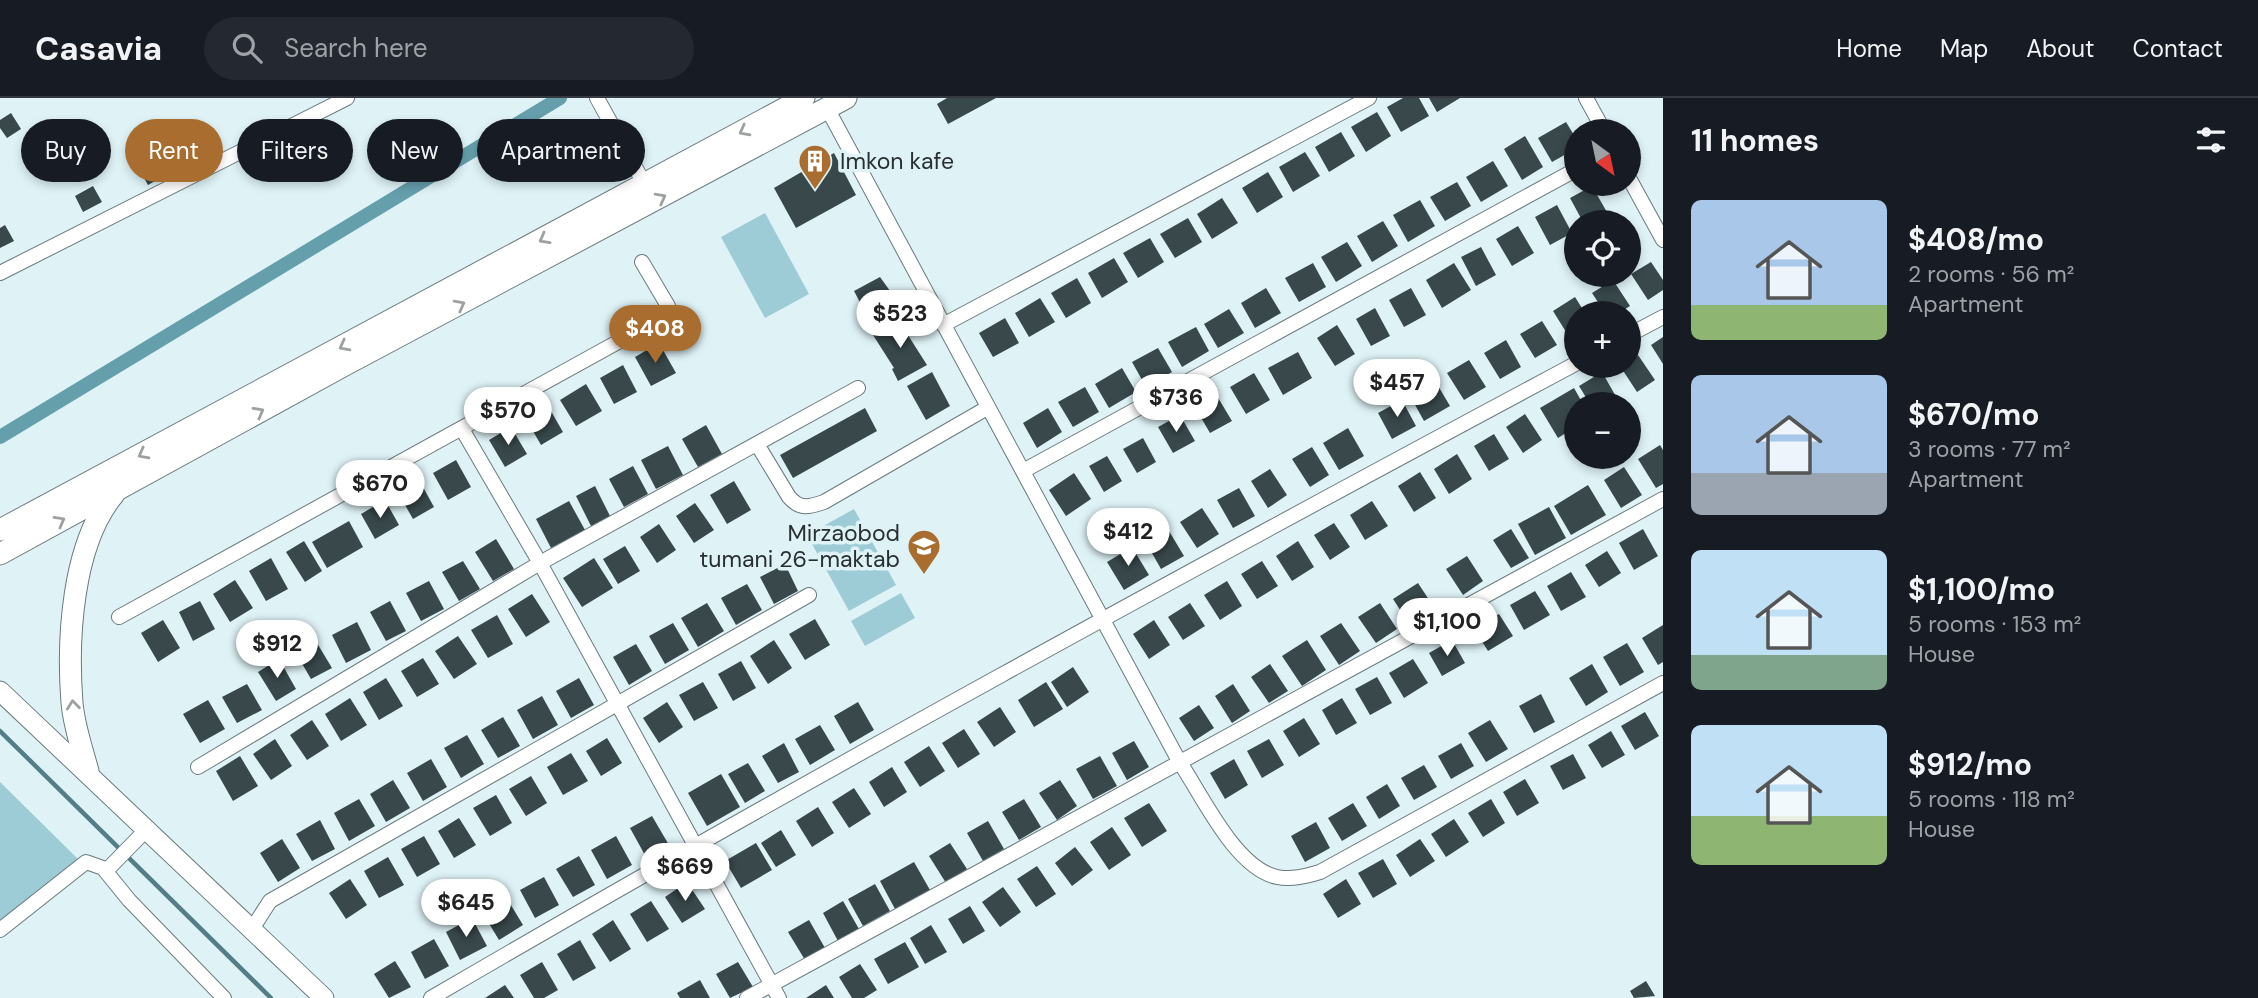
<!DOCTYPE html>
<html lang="en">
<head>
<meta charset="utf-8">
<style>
  body { margin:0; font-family:"DM Sans",sans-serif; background:#242831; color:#f1f3f6; height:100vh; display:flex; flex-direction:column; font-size:26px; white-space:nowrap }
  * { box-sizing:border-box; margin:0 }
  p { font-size:23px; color:#9ea1a6 }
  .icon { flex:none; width:38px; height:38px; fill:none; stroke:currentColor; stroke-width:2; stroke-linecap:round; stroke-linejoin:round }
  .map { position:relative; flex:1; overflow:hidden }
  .side { display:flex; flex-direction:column; background:#171b24; width:595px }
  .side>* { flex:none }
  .banner { position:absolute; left:21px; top:21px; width:665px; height:63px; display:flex; gap:14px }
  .needle { width:46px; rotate:147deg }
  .tools { position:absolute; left:1564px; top:21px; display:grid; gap:14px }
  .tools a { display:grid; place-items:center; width:77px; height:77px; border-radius:50%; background:#171b24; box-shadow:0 4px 10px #0003; font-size:35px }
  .price { position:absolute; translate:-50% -60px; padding:0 16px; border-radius:24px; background:#fff; color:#222; font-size:23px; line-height:46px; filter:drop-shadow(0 2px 4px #0008) }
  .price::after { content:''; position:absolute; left:50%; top:42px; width:21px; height:16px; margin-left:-10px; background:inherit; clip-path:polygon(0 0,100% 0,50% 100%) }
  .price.active { background:#a96d2f; color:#fff }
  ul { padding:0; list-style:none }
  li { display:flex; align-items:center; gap:21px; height:175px; padding:0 28px }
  li span { display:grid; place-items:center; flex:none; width:196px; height:140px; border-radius:10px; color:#555 }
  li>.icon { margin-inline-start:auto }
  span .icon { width:84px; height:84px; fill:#fffc; stroke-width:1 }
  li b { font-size:30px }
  h2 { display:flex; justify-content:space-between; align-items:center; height:84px; padding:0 28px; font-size:30px }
  .tag { padding:0 24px; border-radius:32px; background:#171b24; box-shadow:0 4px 10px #0003; font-size:24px; line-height:63px }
  .tag.active { background:#a96d2f; color:#fff }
  header { display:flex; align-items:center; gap:42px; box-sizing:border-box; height:98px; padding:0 35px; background:#171b24; border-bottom:2px solid #363941 }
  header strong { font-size:33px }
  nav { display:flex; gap:38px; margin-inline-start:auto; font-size:24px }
  .search { width:490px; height:63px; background:#242831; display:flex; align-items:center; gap:18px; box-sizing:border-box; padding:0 24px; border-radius:38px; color:#9ea1a6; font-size:26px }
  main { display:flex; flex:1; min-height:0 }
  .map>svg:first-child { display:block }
  .green { fill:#9dcbd6 }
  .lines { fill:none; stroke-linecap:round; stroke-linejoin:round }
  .stream { stroke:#537d87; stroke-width:4.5 }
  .canal { stroke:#659fac; stroke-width:14 }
  .building { fill:#38484b }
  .minor-casing { stroke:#697a7e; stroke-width:16 }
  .secondary-casing { stroke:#697a7e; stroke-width:21 }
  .primary-casing { stroke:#697a7e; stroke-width:23 }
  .minor { stroke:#fff; stroke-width:14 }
  .secondary { stroke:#fff; stroke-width:19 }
  .primary { stroke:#fff; stroke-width:21 }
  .oneway { stroke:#9ea1a2 }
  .labels { text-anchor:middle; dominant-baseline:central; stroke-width:7; stroke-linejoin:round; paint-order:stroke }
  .poi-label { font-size:23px; fill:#282f31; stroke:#dff3f7; text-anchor:start }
</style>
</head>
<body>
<header>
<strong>Casavia</strong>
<div class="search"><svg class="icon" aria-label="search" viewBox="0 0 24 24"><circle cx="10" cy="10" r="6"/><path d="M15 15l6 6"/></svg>Search here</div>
<nav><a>Home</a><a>Map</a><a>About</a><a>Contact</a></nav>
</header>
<main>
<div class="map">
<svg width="1663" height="900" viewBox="0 0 1663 900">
  <rect width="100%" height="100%" fill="#dff3f7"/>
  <!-- green -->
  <path class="green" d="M765,115L809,196L765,220L721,139Z
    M854,411L896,487L849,513L807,437Z
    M901,495L915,520L865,548L851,523Z
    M0,684L78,761L0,826Z"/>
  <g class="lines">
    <!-- stream -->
    <path class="stream" d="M0,633L271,900"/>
    <!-- canal -->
    <path class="canal" d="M0,339L560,0"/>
  </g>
  <!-- building -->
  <path class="building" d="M947,0H996L948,26L937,6Z
    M1403,0H1419L1429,18L1401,34L1387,9Z
    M1429,0H1460L1437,14Z
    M1377,14L1391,38L1366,54L1351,29Z
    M11,15L21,31L7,40L0,30V22Z
    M1566,24L1577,42V50L1552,64L1538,40Z
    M1341,34L1355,58L1329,74L1315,49Z
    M212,38L220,53L202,64L193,47Z
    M1525,38L1543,69L1522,82L1504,51Z
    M1305,54L1320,78L1293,94L1279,69Z
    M834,55L856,97L796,130L774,90Z
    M158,61L166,77L148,87L139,71Z
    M1493,63L1508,88L1481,104L1466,79Z
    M1268,74L1283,99L1257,115L1242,90Z
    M1457,84L1471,108L1445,123L1430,99Z
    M93,88L102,104L83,114L75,98Z
    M1592,88L1608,116L1593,124H1583L1570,100Z
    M1222,100L1238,125L1212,141L1197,116Z
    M1420,102L1435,128L1408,144L1393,117Z
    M1557,107L1572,135L1550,147L1535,119Z
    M1188,120L1202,144L1175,160L1160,136Z
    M1383,123L1398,148L1372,164L1357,138Z
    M5,127L14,143L0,150V130Z
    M1518,128L1534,155L1512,168L1496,141Z
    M1150,140L1164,164L1138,180L1123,155Z
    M1347,144L1362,168L1336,184L1321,159Z
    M1481,149L1496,177L1476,188L1461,159Z
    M1114,160L1128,184L1102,200L1088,175Z
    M1651,164L1663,182V192L1648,202L1631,176Z
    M1313,165L1326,189L1299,204L1285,180Z
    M1454,165L1471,192L1442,210L1426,182Z
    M880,179L898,204L894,206L900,218L874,231L854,193Z
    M1077,180L1091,205L1066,220L1051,195Z
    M1613,182L1630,208L1619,215H1605L1592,195Z
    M1266,190L1281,215L1255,230L1241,205Z
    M1411,190L1426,217L1404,229L1389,202Z
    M1575,199L1585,215H1577V238L1571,242L1553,213Z
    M1040,200L1055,224L1029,239L1015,215Z
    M1375,210L1390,238L1371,248L1356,221Z
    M1229,211L1244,235L1218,250L1204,226Z
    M1005,220L1019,245L993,259L979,235Z
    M902,221L909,233L906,234L927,267L898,283L892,271L894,270L873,237Z
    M1542,223L1557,247L1535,260L1520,236Z
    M1337,227L1355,256L1335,268L1317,240Z
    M1196,229L1209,253L1182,269L1168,244Z
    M1663,239V266L1651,247Z
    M1506,242L1521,269L1500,281L1484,255Z
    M659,245L676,275L651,288L635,259Z
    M1158,250L1172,274L1146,289L1132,264Z
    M1298,254L1312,280L1283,297L1268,270Z
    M1638,257L1655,282L1637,294L1620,268H1629V263Z
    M1469,262L1486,289L1464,302L1447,275Z
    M623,267L637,294L614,306L600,280Z
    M1122,270L1136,294L1109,310L1095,286Z
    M932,274L950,308L926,322L907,288Z
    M1602,274L1618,302L1611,306H1590L1579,288Z
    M1254,275L1270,302L1246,316L1230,289Z
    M1434,281L1450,308L1424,323L1409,296Z
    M586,286L602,313L576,328L560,302Z
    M1085,289L1099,314L1073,329L1058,304Z
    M1574,290L1583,306H1577V328L1558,340L1540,310Z
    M1217,298L1232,323L1210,335L1196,311Z
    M1402,302L1416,328L1392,341L1378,315Z
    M548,308L563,334L541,347L526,321Z
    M865,310L877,333L793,380L780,357Z
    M1048,310L1062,334L1037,350L1023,325Z
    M1525,316L1542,342L1523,355L1506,329Z
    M1180,317L1195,343L1173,355L1158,329Z
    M706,327L722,356L698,369L682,341Z
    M511,329L527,356L505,369L489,342Z
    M1348,330L1364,358L1339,372L1323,345Z
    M1494,336L1509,361L1489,373L1474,348Z
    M1143,340L1156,364L1137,375L1123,351Z
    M1660,347L1663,352V386L1656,390L1638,361Z
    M668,348L683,377L656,391L641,362Z
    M1312,349L1329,377L1310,389L1292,361Z
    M1457,356L1472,381L1449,396L1434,371Z
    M1107,358L1122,383L1104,394L1089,368Z
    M456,362L471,389L448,402L433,375Z
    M633,368L648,396L624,409L609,381Z
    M1624,369L1642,397L1621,410L1604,382Z
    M1270,371L1287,397L1268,410L1251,383Z
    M1420,374L1436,400L1414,414L1398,388Z
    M1074,375L1091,401L1066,418L1049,392Z
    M418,380L434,409L413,421L397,393Z
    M734,383L751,412L727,426L710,397Z
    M1588,387L1606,417L1571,437L1554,408Z
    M595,388L610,418L591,428L576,398Z
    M1239,390L1255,418L1233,430L1217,402Z
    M385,402L399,427L375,441L361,416Z
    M569,403L585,432L551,450L536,421Z
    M1372,403L1388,428L1365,442L1350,417Z
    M695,405L714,432L694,445L676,418Z
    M1549,409L1566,440L1535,457L1518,426Z
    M1202,410L1219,436L1197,450L1180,424Z
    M349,423L363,449L327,470L312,444Z
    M1334,425L1350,449L1330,462L1314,437Z
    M659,426L676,452L657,465L640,439Z
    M1166,428L1184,458L1161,471L1144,441Z
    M1511,431L1529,460L1511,470L1493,442Z
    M1643,431L1658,458L1634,472L1619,445Z
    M496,441L514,471L493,483L475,454Z
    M304,443L322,473L305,484L286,454Z
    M1298,443L1314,469L1292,483L1276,458Z
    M625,448L640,473L618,486L603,461Z
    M1132,449L1149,477L1124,492L1107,464Z
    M1607,453L1621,475L1599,489L1585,467Z
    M1467,458L1483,483L1463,497L1446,471Z
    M271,460L288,491L266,503L249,473Z
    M594,460L613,490L582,509L563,480Z
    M463,463L480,491L459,503L442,474Z
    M1262,463L1278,488L1257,501L1241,476Z
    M785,466L798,493L774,506L760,479Z
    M1571,474L1586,499L1561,513L1547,488Z
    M235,482L253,510L230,524L213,496Z
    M429,483L444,511L421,523L406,495Z
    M1227,483L1242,508L1220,522L1204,497Z
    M1418,485L1435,511L1410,527L1393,501Z
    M747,486L762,512L736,527L721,500Z
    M1535,493L1550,517L1524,532L1510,507Z
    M532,496L550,524L526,539L508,511Z
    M200,503L215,531L193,543L179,514Z
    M390,503L406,533L386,543L370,514Z
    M707,505L724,533L698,549L681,520Z
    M1190,505L1205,528L1183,542L1168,519Z
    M1380,505L1397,531L1376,545L1358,519Z
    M1499,516L1513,538L1488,553L1474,531Z
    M497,517L513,546L488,560L471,532Z
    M815,521L830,547L805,562L789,536Z
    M163,522L180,550L158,564L141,535Z
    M1154,522L1170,547L1149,561L1133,536Z
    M357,524L371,552L346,565L332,537Z
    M673,525L689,552L665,566L649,538Z
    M1341,525L1360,553L1339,567L1320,538Z
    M1663,527V564L1658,567L1642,540Z
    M458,538L477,566L454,581L435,553Z
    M774,542L792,570L768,586L750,558Z
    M1307,542L1326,572L1302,588L1282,558Z
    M1452,542L1465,565L1442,578L1429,555Z
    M317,545L332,570L311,581L297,557Z
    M1627,545L1644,574L1620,588L1603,559Z
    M636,546L652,573L629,587L613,559Z
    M423,560L439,586L417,599L401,573Z
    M279,561L296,591L276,603L258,574Z
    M1413,561L1428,585L1404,600L1389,575Z
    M741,563L756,590L733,603L718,576Z
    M1270,566L1288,593L1269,605L1251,579Z
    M1592,566L1608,594L1586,608L1569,580Z
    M1073,569L1089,594L1067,609L1051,584Z
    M1377,579L1392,605L1370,617L1355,591Z
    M386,580L403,608L379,622L363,594Z
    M579,580L594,607L571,620L556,593Z
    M703,584L718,610L694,623L679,597Z
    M1046,584L1063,611L1034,629L1018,602Z
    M247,586L262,612L237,625L222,599Z
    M1233,586L1250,613L1232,625L1215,598Z
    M1541,596L1555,624L1534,635L1519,608Z
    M542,598L558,627L533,641L517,612Z
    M350,600L367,627L341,643L325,616Z
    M1342,600L1357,625L1336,637L1322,612Z
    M208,602L225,631L200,645L183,616Z
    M667,604L683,629L659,645L643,620Z
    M858,604L874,632L850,646L834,618Z
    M1199,607L1214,630L1194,643L1179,620Z
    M1000,609L1016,634L994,649L977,624Z
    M1645,614L1659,638L1635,652L1621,628Z
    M503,619L520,648L498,660L481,632Z
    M1304,620L1320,646L1299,659L1283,633Z
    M312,622L329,648L307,662L290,637Z
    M1490,622L1508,651L1486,664L1468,635Z
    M820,627L835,652L810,667L795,641Z
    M964,631L980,656L958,670L942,645Z
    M1611,633L1625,657L1602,670L1588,647Z
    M467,637L484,666L461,680L444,650Z
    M607,640L622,665L601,678L586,653Z
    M275,641L292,668L271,682L253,656Z
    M1269,641L1284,667L1262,680L1247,653Z
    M1134,643L1149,669L1127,682L1112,655Z
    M784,645L799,674L778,685L762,658Z
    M1461,645L1474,668L1451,681L1438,658Z
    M929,648L945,673L920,689L904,664Z
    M571,655L588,683L563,697L547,669Z
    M1573,656L1586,680L1563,692L1550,668Z
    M240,658L258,688L233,703L216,673Z
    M1100,658L1117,688L1093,701L1076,671Z
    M431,661L447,689L423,703L407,675Z
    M1234,661L1248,687L1225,701L1210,675Z
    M748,665L765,693L745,705L728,676Z
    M1424,667L1437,689L1414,702L1401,680Z
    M892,669L907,694L884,709L869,684Z
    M721,676L740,709L707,728L688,695Z
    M531,678L547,705L526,718L509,691Z
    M1525,681L1539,705L1517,718L1503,694Z
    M393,682L410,710L386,724L370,696Z
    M1060,682L1077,708L1057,722L1039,695Z
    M1387,686L1400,708L1379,721L1366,699Z
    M854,690L871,716L849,730L832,704Z
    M496,697L512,725L490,738L473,710Z
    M359,701L375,728L349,743L334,715Z
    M1024,701L1041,729L1019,742L1002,714Z
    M1491,701L1505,725L1483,739L1468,715Z
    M1149,705L1167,733L1142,749L1124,720Z
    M1353,705L1367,728L1342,743L1328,720Z
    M818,709L834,735L812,749L796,723Z
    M652,718L669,747L646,759L630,730Z
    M459,720L476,747L454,760L438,733Z
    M1454,721L1469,744L1446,759L1431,736Z
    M320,722L335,751L312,763L296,736Z
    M988,723L1004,751L983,763L967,735Z
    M1316,724L1330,750L1305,764L1291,738Z
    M1112,729L1131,757L1109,772L1090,744Z
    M781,732L796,757L776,769L761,745Z
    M424,738L440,766L417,779L401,751Z
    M616,738L632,767L607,781L591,752Z
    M282,741L300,770L278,784L260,755Z
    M1420,741L1435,763L1410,779L1396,757Z
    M756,745L772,772L741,790L725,763Z
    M950,745L967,771L946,785L929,758Z
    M1075,749L1093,772L1072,788L1055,765Z
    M579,758L595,787L573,799L556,771Z
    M388,759L404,787L379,800L364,773Z
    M1383,761L1397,786L1373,800L1358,775Z
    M914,764L930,792L895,811L880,783Z
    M1037,768L1056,796L1036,809L1017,781Z
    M544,779L559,807L535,820L520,792Z
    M350,781L367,807L346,821L329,795Z
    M1346,781L1361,806L1338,820L1323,796Z
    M687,784L705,811L682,825L665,799Z
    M875,786L890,813L863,828L848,801Z
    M1003,789L1021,814L1000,829L982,804Z
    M506,799L523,827L499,842L482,814Z
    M651,803L669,831L647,844L630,816Z
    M843,803L859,831L838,843L823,815Z
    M970,808L985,833L963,846L948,821Z
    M472,820L487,848L460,862L446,834Z
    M613,822L631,851L610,864L592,836Z
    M809,822L825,850L805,862L788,834Z
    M931,827L947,854L925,866L910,840Z
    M434,841L449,868L425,881L411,854Z
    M580,842L596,870L573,883L557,856Z
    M905,844L919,869L888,886L874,861Z
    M395,863L411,889L389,900L374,876Z
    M542,864L558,892L544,900H534L520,877Z
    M738,864L753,889L730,900L716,876Z
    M860,866L877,892L864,900H852L839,879Z
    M700,882L710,900H680L677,895Z
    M1646,883L1655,898L1634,900L1630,893Z
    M505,887L514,900H485Z
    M826,887L834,900H806Z"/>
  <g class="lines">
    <defs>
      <path id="minor" d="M597,0L645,87
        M1586,0L1604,33
        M827,10L1179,663C1202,697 1235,770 1277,779C1292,782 1306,778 1320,774L1663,585
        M1629,80L1663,142
        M0,175L347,0
        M943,227L1369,0
        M1629,237L1663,219
        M462,331L540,465L779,900
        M757,346L789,399C800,412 809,409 824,404L987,310
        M1023,373L1577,71
        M119,519L665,218L668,208L642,164
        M198,669L540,465L858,290
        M106,773L148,730
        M252,831L270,803L809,497
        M0,832L86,764L103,770L129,802L224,900
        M431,900C808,680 1192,471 1577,265
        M747,900L1663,401"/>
      <path id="secondary" d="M0,593L324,900"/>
      <path id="primary" d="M0,432L804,0
        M0,456L343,268L846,0
        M88,673C82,651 74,628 72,605C67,541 72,446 114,396"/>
    </defs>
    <!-- minor casing -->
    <use href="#minor" class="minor-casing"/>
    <!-- secondary casing -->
    <use href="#secondary" class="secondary-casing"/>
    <!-- primary casing -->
    <use href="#primary" class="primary-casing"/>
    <!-- minor -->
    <use href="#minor" class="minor"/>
    <!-- secondary -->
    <use href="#secondary" class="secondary"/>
    <!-- primary -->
    <use href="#primary" class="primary"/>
  </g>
  <!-- one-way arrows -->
  <defs><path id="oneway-chevron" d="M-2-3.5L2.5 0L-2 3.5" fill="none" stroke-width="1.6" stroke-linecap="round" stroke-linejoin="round" transform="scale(1.75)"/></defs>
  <g class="oneway">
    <use href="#oneway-chevron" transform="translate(744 33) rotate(152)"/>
    <use href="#oneway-chevron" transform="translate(661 100) rotate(-28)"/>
    <use href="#oneway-chevron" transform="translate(544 141) rotate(151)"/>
    <use href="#oneway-chevron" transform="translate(460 207) rotate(-28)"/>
    <use href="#oneway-chevron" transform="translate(344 248) rotate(152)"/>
    <use href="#oneway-chevron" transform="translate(259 314) rotate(-29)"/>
    <use href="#oneway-chevron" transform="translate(143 356) rotate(152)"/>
    <use href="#oneway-chevron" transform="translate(60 423) rotate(-29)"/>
    <use href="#oneway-chevron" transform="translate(73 607) rotate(-96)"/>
  </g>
  <!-- icons -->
  <defs>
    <symbol id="building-pin" viewBox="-11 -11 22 30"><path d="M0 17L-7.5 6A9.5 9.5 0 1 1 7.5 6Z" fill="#a96d2f" stroke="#dff3f7"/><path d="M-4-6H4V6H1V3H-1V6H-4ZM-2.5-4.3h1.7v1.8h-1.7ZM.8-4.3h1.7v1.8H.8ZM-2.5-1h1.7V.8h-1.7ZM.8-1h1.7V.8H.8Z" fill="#fff"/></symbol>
    <symbol id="school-pin" viewBox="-11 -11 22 30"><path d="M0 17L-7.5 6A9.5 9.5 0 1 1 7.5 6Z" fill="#a96d2f" stroke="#dff3f7"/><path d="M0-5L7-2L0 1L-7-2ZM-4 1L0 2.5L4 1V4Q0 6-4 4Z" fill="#fff"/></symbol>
  </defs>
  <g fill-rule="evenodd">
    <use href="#building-pin" x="796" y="44" width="38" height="52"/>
    <use href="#school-pin" x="905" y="429" width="38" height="52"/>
  </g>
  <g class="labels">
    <!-- poi labels -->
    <g class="poi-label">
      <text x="840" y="63">Imkon kafe</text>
      <text x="900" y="435" text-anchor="end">Mirzaobod<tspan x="900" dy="26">tumani 26-maktab</tspan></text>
    </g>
  </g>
</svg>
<div class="tools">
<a><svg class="needle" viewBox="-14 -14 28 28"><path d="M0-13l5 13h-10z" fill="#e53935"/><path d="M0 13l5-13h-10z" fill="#9ea1a6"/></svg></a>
<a><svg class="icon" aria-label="locate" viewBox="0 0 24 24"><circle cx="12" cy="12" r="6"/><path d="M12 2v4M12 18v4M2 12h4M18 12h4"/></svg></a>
<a>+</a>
<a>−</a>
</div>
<b class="price" style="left:900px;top:252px">$523</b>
<b class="price active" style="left:655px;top:267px">$408</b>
<b class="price" style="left:1397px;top:321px">$457</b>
<b class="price" style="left:1176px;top:336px">$736</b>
<b class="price" style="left:508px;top:349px">$570</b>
<b class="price" style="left:380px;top:422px">$670</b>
<b class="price" style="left:1128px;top:470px">$412</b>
<b class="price" style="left:1447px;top:560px">$1,100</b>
<b class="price" style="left:277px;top:582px">$912</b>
<b class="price" style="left:685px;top:805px">$669</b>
<b class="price" style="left:466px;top:841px">$645</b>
<div class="banner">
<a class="tag">Buy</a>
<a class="tag active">Rent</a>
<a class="tag">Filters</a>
<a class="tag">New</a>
<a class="tag">Apartment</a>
</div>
</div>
<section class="side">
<h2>11 homes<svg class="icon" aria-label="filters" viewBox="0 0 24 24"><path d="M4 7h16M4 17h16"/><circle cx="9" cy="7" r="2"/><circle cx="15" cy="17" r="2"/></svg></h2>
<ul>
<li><span style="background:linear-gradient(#a9c7e8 75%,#8fb573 0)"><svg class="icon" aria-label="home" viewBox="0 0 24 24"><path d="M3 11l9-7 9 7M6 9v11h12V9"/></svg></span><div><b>$408/mo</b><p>2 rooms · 56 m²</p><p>Apartment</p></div></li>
<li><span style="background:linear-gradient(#a9c7e8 70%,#9aa5b1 0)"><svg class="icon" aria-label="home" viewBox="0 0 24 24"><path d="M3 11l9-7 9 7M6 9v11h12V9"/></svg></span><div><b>$670/mo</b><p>3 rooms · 77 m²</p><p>Apartment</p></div></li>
<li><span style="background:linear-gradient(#bfe0f5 75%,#7fa58c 0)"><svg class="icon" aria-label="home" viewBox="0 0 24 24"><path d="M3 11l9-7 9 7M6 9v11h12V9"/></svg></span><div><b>$1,100/mo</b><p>5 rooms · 153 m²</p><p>House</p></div></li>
<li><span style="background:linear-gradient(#bfe0f5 65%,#8fb573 0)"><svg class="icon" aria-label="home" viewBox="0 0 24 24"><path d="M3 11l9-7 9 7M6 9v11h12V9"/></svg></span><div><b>$912/mo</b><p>5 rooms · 118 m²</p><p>House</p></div></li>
</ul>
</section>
</main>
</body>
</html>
